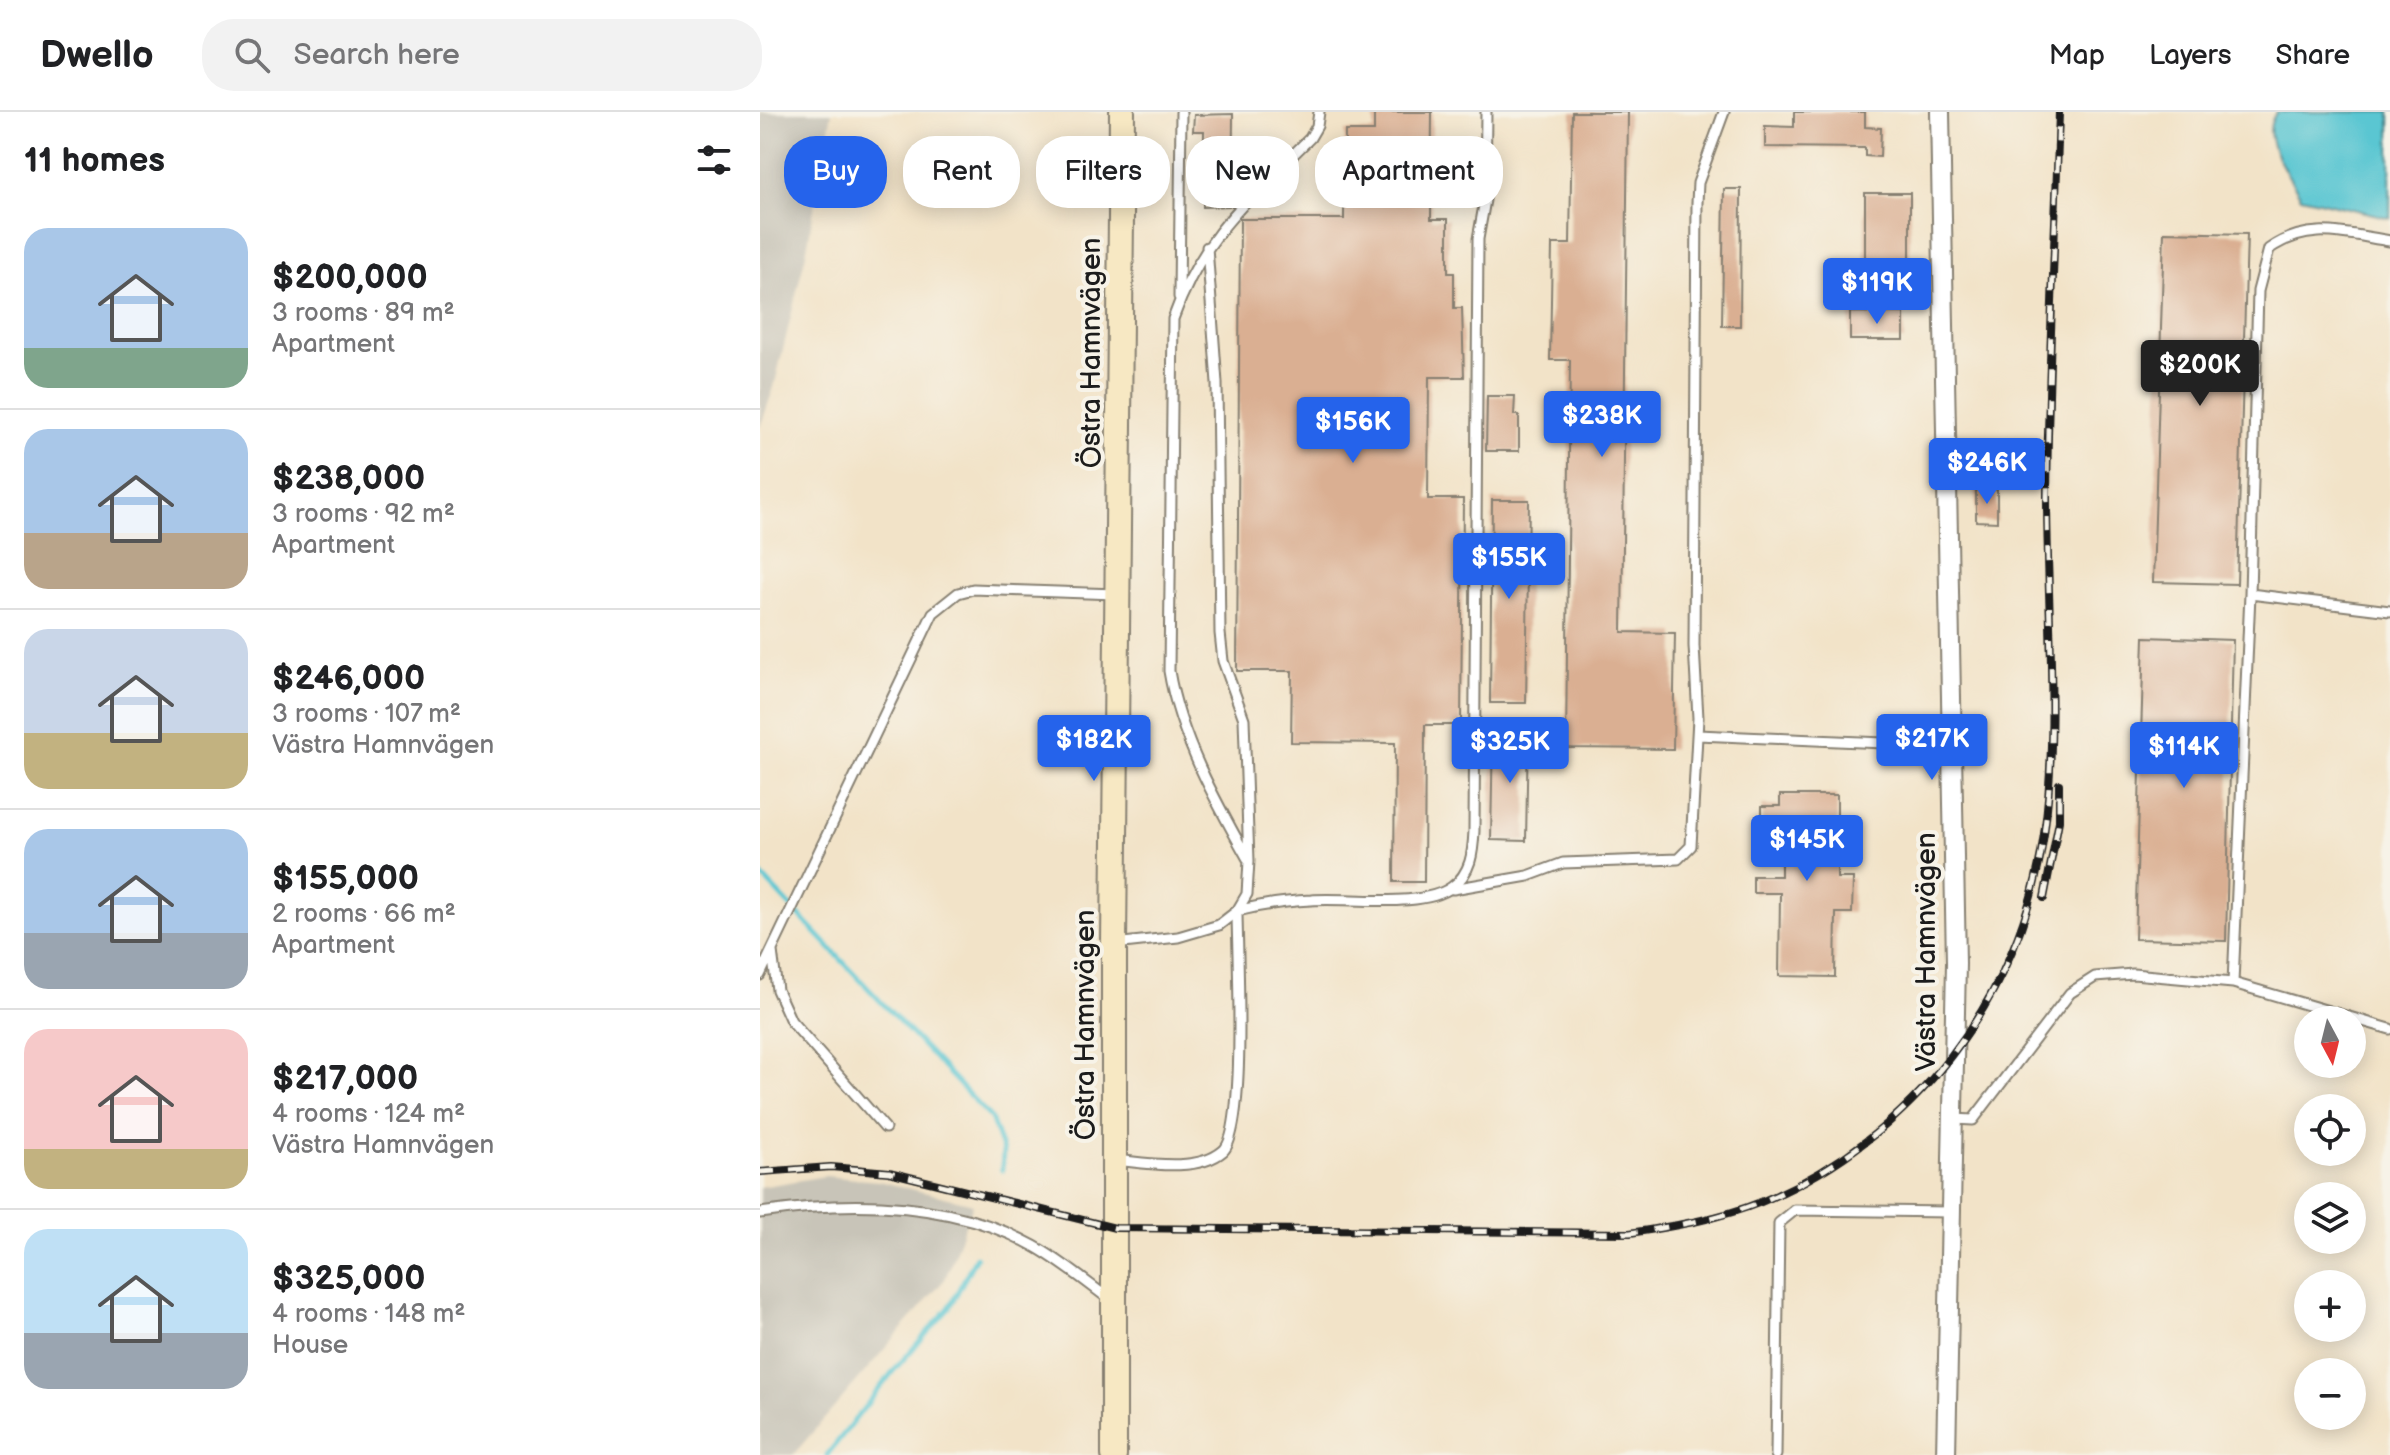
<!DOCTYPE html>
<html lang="en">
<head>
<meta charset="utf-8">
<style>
  body { margin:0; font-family:"Balsamiq Sans",sans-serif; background:#f2f2f2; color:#202124; height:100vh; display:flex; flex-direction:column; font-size:30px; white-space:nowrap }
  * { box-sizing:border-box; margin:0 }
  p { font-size:26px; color:#757577 }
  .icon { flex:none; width:44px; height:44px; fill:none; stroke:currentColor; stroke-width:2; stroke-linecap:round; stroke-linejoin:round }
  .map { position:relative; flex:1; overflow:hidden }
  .sheet { display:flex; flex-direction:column; background:#fff; width:760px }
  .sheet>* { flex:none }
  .hud { position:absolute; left:24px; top:24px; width:760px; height:72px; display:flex; gap:16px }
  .needle { width:52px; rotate:173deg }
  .controls { position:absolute; left:1534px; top:894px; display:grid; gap:16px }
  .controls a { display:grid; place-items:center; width:72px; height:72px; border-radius:50%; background:#fff; box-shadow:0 4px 20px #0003; font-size:40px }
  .price { position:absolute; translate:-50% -68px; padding:0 18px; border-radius:8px; background:#2563eb; color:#fff; font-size:26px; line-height:52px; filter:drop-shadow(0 2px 4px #0008) }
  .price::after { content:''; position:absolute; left:50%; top:48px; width:24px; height:18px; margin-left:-12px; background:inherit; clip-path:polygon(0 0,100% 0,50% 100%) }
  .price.active { background:#222; color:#fff }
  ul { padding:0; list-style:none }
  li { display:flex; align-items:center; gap:24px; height:200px; padding:0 24px }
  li+li { border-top:2px solid #e0e0e0 }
  li span { display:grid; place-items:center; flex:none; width:224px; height:160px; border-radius:24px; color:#555 }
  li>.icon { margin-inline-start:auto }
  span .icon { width:96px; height:96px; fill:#fffc; stroke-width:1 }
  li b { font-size:34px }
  h2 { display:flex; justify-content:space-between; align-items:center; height:96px; padding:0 24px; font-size:34px }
  .tag { padding:0 28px; border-radius:32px; background:#fff; box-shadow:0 4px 20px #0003; font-size:28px; line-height:72px }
  .tag.active { background:#2563eb; color:#fff }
  header { display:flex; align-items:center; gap:48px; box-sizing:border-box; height:112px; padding:0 40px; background:#fff; border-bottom:2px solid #e0e0e0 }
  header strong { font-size:38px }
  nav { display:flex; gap:44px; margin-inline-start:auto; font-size:28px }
  .search { width:560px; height:72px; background:#f2f2f2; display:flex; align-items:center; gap:20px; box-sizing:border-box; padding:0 28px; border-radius:32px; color:#757577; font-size:30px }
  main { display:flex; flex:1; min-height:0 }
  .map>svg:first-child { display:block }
  .industrial { fill:#c8c4b8 }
  .water { fill:#5ac6d2; stroke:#3b7177; stroke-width:2 }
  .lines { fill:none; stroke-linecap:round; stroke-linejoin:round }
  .stream { stroke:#5ac6d2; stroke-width:5 }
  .building { fill:#daaf92 }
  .lane-casing { stroke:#878072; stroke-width:13 }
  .street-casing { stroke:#878072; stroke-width:22 }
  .secondary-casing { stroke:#878072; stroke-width:28 }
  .lane { stroke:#fff; stroke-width:9 }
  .street { stroke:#fff; stroke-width:18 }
  .secondary { stroke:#f7e8c3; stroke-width:24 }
  .rail-casing { stroke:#1c1c1c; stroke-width:8 }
  .rail { stroke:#f7f3e8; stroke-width:5; stroke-dasharray:15; stroke-linecap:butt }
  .labels { text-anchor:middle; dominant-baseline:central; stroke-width:8; stroke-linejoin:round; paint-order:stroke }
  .street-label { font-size:28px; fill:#1c1c1c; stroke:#f7f3e8 }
</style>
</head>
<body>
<header>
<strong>Dwello</strong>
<div class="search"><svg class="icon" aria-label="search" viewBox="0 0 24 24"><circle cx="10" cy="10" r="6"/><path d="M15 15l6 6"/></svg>Search here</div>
<nav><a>Map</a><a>Layers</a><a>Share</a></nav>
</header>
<main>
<section class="sheet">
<h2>11 homes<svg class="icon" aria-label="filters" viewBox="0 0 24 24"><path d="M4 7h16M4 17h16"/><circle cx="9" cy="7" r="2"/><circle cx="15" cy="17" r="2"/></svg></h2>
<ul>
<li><span style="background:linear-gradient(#a9c7e8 75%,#7fa58c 0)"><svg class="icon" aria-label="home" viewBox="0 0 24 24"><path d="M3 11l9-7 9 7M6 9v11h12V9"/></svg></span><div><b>$200,000</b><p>3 rooms · 89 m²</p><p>Apartment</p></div></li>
<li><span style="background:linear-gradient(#a9c7e8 65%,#b9a48a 0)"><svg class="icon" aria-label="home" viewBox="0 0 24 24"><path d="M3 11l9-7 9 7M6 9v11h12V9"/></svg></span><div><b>$238,000</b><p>3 rooms · 92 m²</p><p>Apartment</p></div></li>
<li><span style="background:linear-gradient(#c9d6e8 65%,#c2b280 0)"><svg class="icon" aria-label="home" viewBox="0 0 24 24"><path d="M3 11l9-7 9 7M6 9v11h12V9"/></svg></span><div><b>$246,000</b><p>3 rooms · 107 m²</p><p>Västra Hamnvägen</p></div></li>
<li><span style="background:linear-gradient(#a9c7e8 65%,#9aa5b1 0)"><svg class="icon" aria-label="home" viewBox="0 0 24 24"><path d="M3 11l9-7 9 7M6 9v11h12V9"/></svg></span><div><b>$155,000</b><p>2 rooms · 66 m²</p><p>Apartment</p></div></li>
<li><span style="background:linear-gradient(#f6c9c9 75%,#c2b280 0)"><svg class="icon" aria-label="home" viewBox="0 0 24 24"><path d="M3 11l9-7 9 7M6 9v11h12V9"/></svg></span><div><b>$217,000</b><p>4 rooms · 124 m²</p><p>Västra Hamnvägen</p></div></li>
<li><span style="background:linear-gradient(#bfe0f5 65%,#9aa5b1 0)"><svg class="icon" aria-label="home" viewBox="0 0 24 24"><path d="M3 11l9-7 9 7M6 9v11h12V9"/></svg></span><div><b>$325,000</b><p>4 rooms · 148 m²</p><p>House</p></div></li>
</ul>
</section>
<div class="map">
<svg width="1630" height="1343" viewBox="0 0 1630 1343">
  <rect width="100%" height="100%" fill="#f7f3e8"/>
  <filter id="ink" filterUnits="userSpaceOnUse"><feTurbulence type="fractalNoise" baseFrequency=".0125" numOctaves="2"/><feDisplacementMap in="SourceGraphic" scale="16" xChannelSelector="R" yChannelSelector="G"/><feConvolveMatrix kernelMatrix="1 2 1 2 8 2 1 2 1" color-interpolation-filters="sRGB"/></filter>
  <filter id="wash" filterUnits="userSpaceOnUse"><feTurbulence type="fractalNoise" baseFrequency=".006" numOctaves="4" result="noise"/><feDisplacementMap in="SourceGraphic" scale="32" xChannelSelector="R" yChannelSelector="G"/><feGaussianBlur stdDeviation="1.8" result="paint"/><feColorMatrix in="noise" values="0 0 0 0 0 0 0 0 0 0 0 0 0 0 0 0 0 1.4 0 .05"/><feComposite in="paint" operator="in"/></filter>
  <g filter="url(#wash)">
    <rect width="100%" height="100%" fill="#f2e3c8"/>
    <!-- industrial -->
    <path class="industrial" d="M0,0H72L46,141L14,275L0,315Z
      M65,1064L118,1069L213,1092L185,1167L33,1343H0V1075Z"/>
    <!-- water -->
    <path class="water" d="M1517,0H1630V106L1541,85C1529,62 1496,24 1517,0Z"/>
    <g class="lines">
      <!-- stream -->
      <path class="stream" d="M0,762L231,1006L243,1039L242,1058
        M67,1343L134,1258L189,1196L216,1145"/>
    </g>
    <g id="blocks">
      <!-- building -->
      <path class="building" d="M614,0H672L671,107H688V161H694V196H702L704,265H669L668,387H703L701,613H665L664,770H634L635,631L531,630L532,559H477L480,107H584L585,19H614Z
        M812,0H868L862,520L915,521L913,637L806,636L810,248H790L792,132H810Z
        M1034,0H1105V15L1121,16L1120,45L1105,44V36L1005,35V14L1034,15Z
        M473,2L472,94L443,95L444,19H433L434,3Z
        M964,77H981L980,214H962Z
        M1105,81H1150V157H1105Z
        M1404,120L1487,122L1477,472L1393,470Z
        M1090,200L1144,201V228H1090Z
        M727,284H755L754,303H759V339H726Z
        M1237,377V410L1216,409V378Z
        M732,388H769L766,591H730Z
        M1384,525L1473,528L1466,829L1375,827Z
        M733,618H768L766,729L731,728Z
        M1020,683H1077V766H1093L1092,801H1076L1075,865L1019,864L1020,781H993V764H1021V723H1002V694H1020Z"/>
    </g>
  </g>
  <g filter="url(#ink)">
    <use href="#blocks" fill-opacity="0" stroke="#878072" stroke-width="2"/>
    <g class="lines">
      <defs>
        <path id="lane" d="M419,185L421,0
          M1490,482L1498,179L1509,137C1549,109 1585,122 1630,129
          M938,623L1192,634
          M489,749C456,690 420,626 409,559L413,207C443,122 489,87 550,26L557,14L559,0
          M693,777L768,764L803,751L918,747L931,734L938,606L934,534L937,91L938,71L964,0
          M354,832L418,825L459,813L477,799L487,782L489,749L484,607L463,549L460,521L457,271L447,135
          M12,839L17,878L31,909L125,1016
          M0,863L173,501L198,481L213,477L356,482
          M1473,871L1490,482L1630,499
          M1194,1007L1213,1008L1310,881L1335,865L1373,862L1473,871L1630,917
          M355,1048C386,1051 437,1061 463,1039C487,1019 477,838 477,799C502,793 526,789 551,788C589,785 662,797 692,775C711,761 713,741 714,719L718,127L725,88L726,0
          M0,1101C90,1088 192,1088 274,1134C301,1149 325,1169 349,1187
          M1016,1343L1019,1111L1035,1098L1191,1100"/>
        <path id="street" d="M1180,0L1196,851L1186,1343"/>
        <path id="secondary" d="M354,1343V832L362,0"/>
      </defs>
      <!-- lane casing -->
      <use href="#lane" class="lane-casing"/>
      <!-- street casing -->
      <use href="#street" class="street-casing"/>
      <!-- secondary casing -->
      <use href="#secondary" class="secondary-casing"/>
      <!-- lane -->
      <use href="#lane" class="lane"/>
      <!-- street -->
      <use href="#street" class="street"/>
      <!-- secondary -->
      <use href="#secondary" class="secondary"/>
      <defs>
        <path id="rail" d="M1284,786L1299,709V672
          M0,1060L71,1055L129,1060L355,1116L870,1121C915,1114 959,1107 1001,1090C1153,1027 1262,885 1284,722C1299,617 1287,493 1287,385C1288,257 1295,128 1299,0"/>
      </defs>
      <!-- rail casing -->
      <use href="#rail" class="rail-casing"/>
      <!-- rail -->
      <use href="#rail" class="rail"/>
    </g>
  </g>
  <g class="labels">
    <!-- street labels -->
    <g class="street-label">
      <text transform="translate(331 241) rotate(-90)">Östra Hamnvägen</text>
      <text transform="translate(1166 840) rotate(-90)">Västra Hamnvägen</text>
      <text transform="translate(325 913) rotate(-90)">Östra Hamnvägen</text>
    </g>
  </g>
</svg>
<div class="controls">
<a><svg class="needle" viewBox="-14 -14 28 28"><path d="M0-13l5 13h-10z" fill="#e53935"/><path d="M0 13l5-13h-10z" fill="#757577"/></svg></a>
<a><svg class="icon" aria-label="locate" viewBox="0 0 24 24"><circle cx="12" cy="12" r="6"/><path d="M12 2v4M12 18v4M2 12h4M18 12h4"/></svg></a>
<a><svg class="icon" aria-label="layers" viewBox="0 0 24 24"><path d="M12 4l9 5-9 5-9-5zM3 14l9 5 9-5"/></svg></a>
<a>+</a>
<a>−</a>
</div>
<b class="price" style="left:1117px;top:214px">$119K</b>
<b class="price active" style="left:1440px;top:296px">$200K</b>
<b class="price" style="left:842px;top:347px">$238K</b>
<b class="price" style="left:593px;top:353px">$156K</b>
<b class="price" style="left:1227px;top:394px">$246K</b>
<b class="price" style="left:749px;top:489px">$155K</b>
<b class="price" style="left:1172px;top:670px">$217K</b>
<b class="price" style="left:334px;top:671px">$182K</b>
<b class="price" style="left:750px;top:673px">$325K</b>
<b class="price" style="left:1424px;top:678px">$114K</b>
<b class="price" style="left:1047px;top:771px">$145K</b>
<div class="hud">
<a class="tag active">Buy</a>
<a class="tag">Rent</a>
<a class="tag">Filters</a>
<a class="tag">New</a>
<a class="tag">Apartment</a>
</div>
</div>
</main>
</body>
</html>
